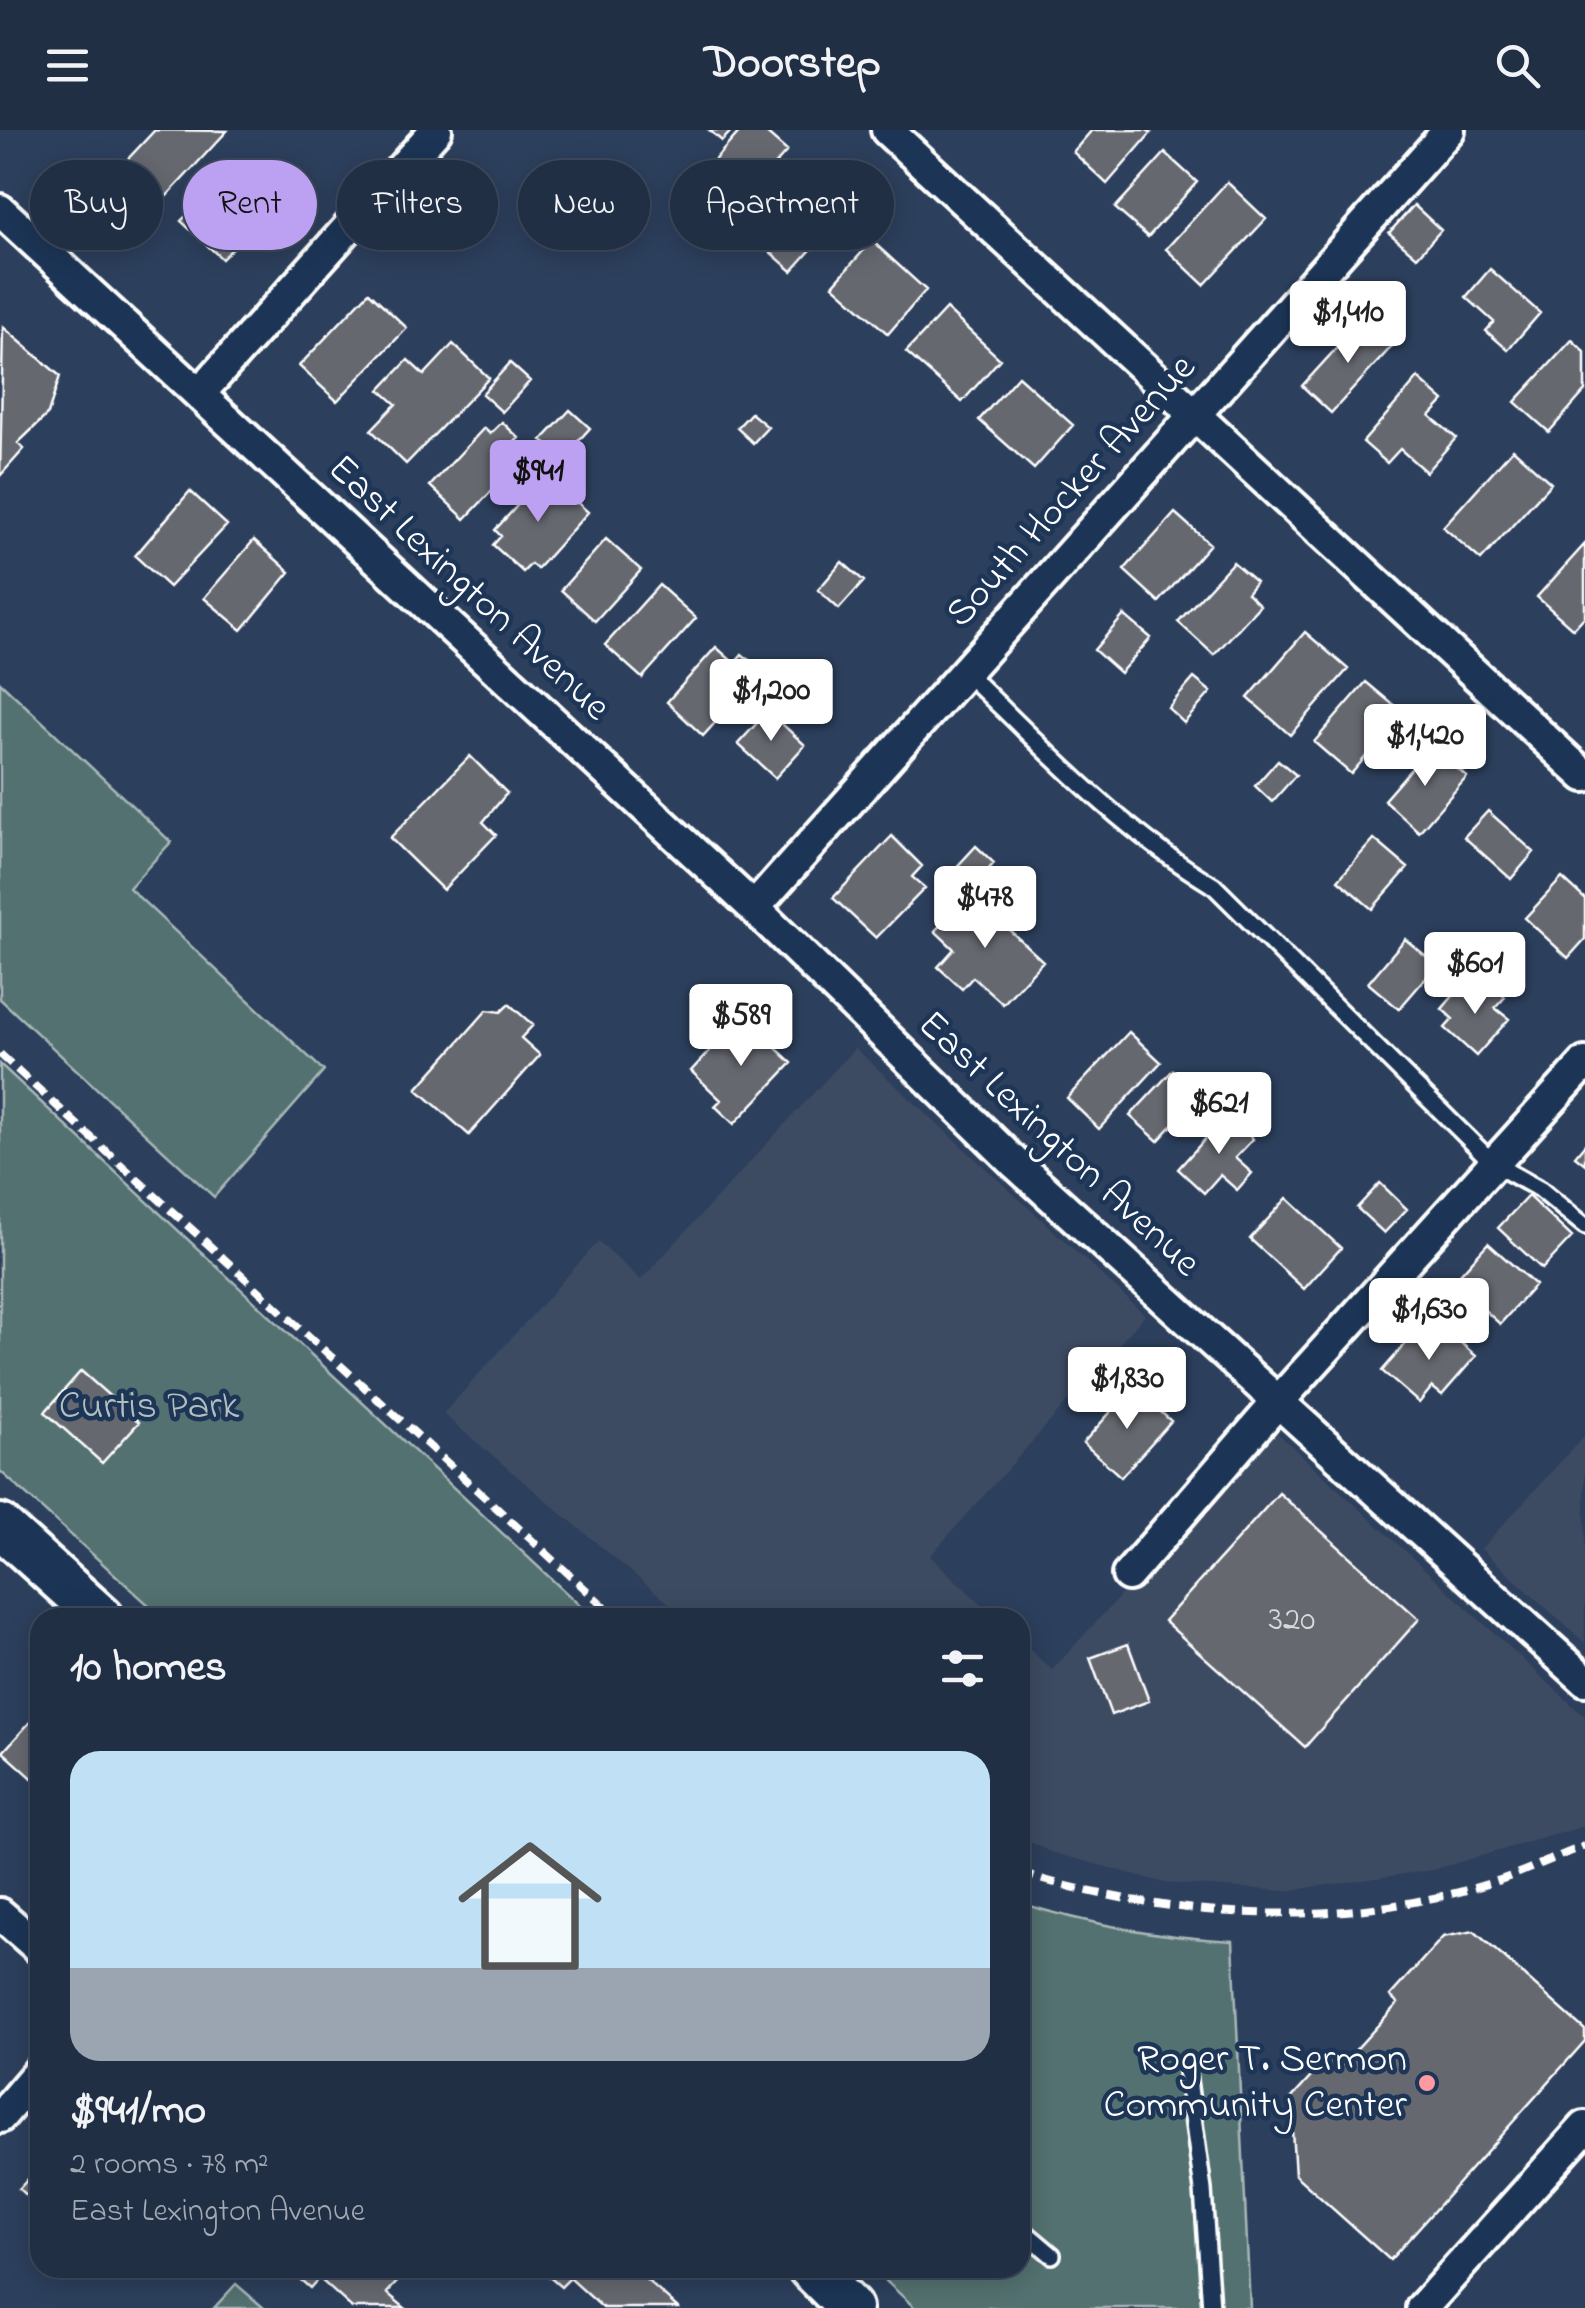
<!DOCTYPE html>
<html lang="en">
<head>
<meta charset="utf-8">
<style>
  body { margin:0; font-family:"Indie Flower",sans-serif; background:#29374c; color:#f1f3f6; height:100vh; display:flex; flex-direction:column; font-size:38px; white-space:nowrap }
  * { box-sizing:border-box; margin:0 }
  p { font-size:32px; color:#a2a9b3 }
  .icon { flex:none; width:55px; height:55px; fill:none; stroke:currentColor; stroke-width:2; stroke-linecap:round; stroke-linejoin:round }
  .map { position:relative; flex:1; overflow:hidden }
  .panel { position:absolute; left:30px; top:1478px; width:1000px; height:670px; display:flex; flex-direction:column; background:#212f45; border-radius:30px; box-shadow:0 5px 25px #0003,0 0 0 2px #3e4a5e }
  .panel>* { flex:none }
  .banner { position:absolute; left:30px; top:30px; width:1000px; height:90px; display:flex; gap:20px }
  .price { position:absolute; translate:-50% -85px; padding:0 22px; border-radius:10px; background:#fff; color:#222; font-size:32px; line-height:65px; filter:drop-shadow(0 2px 5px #0008) }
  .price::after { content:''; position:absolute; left:50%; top:60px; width:30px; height:22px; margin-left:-15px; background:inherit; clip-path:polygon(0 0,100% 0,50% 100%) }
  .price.selected { background:#bca0f2; color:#111 }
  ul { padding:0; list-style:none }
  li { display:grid; align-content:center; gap:20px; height:530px; padding:0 40px }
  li+li { border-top:2px solid #3e4a5e }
  li span { display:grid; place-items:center; height:310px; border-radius:30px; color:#555 }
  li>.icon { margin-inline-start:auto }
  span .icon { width:180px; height:180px; fill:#fffc; stroke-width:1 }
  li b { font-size:42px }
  h2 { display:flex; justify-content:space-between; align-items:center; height:120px; padding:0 40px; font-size:42px }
  .tag { padding:0 35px; border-radius:45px; background:#212f45; box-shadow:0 5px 25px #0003,0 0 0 2px #3e4a5e; font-size:35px; line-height:90px }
  .tag.selected { background:#bca0f2; color:#111 }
  header { display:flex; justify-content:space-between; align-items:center; height:130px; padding:0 40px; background:#212f45; font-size:45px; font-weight:700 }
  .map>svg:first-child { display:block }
  .built { fill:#3d4b62 }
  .green { fill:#537170; stroke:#a9b8b8; stroke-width:2.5 }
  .building { fill:#666870; stroke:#fff; stroke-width:2.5 }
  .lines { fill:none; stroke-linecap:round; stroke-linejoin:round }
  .service-casing { stroke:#fff; stroke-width:22 }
  .minor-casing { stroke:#fff; stroke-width:38 }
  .secondary-casing { stroke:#fff; stroke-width:50 }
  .service { stroke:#1d3557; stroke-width:15 }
  .minor { stroke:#1d3557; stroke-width:30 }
  .secondary { stroke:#1d3557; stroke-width:42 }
  .rail { stroke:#fff; stroke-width:8; stroke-dasharray:15 8; stroke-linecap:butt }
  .poi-dot { fill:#ff9aa2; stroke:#1d3557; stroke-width:4 }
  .labels { text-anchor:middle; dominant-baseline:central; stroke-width:9; stroke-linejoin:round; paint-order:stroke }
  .number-label { font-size:35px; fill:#d9d9db }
  .street-label { font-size:40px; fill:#fff; stroke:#1d3557 }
  .park-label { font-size:40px; fill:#b2bfbf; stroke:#1d3557 }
  .poi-label { font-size:40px; fill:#fff; stroke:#1d3557; text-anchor:end }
</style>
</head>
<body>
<header><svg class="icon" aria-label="menu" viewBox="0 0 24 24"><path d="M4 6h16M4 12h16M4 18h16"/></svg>Doorstep<svg class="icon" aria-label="search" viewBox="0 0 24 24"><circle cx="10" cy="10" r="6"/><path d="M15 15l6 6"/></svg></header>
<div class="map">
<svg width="1585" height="2178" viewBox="0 0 1585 2178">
  <rect width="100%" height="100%" fill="#2c3f5c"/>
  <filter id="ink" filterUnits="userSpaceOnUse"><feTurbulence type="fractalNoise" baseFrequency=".01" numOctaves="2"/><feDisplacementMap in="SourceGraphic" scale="20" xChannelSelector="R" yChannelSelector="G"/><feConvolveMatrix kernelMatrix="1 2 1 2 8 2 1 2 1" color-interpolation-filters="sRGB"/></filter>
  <g filter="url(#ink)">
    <!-- built -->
    <path class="built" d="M855,918L1145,1185L930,1426L995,1487H685L443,1284L598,1112L641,1150Z
      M1273,1299L1585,1587V1696L1432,1740L1285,1761L1165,1753L1051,1722L1020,1707V1511L1052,1540Z
      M1585,1305V1513L1481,1419Z"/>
    <!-- green -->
    <path class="green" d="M0,552L171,712L129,758L324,941L214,1067L0,869Z
      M0,934L592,1487H162L0,1341Z
      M1020,1773C1090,1795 1160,1807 1233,1811L1250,2178H915L872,2138H1020Z
      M236,2154L264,2178H214Z"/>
    <!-- building -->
    <path class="building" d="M155,0L227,1L151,83L111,47Z
      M709,0H732L722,11Z
      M741,0H763L787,21L722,94L686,62Z
      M1092,0H1147L1151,3L1107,54L1073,22Z
      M1165,23L1197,52L1148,107L1115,78Z
      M237,41L271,68L270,80L222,129L181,91L224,47L229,50Z
      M812,43L849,77L792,141L754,108Z
      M1227,52L1266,89L1204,155L1166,119Z
      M1414,75L1441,100L1417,127L1389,103Z
      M872,111L926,160L888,204L833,155Z
      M1490,139L1540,183L1508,220L1486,201L1494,192L1466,167Z
      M369,162L407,198L337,271L299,236Z
      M946,179L1000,229L962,272L906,222Z
      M1364,188L1393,215L1331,283L1302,256Z
      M3,197L60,246L48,284L18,313L24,319L0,346Z
      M1572,210L1585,222V261L1549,302L1515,272Z
      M453,214L489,248L406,334L371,300L396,274L380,260L408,230L424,245Z
      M510,233L530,251L502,282L482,264Z
      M1018,246L1073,295L1034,339L979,290Z
      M1418,248L1444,271L1430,286L1456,308L1426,342L1400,319L1387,333L1363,312Z
      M570,280L590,298L562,329L542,310Z
      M751,283L768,297L753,313L737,298Z
      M502,292L519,308L508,319L520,331L465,389L430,356L484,298L490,304Z
      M1513,319L1551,353L1481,430L1443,397Z
      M546,344L588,382L537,439L531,434L523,442L493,415L501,406L495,400Z
      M190,361L227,395L169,457L135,426Z
      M1175,383L1210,414L1159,472L1124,440Z
      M606,409L641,440L595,491L561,460Z
      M254,410L290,442L242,500L204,468Z
      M1585,414V486L1573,499L1537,467Z
      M842,432L864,451L839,479L818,460Z
      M1233,432L1256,452L1247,463L1260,475L1214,525L1178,492Z
      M659,455L696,488L642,548L605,515Z
      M1124,485L1151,508L1120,543L1094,520Z
      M1305,502L1348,539L1290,605L1248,568Z
      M716,517L734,533L742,524L762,541L703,606L667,572Z
      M1194,548L1211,562L1184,593L1168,578Z
      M1366,552L1403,583L1351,644L1314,612Z
      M768,581L805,615L775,648L738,614Z
      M1431,616L1467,647L1419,702L1384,670Z
      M470,626L507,663L483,692L496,705L443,760L390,708Z
      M1278,630L1296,645L1272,672L1255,656Z
      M1488,681L1534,722L1511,749L1464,707Z
      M892,706L922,736L912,747L925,758L876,808L833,768Z
      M1374,709L1408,738L1372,779L1338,750Z
      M976,716L994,733L972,758L953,741Z
      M1562,748L1585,769V809L1568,828L1525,788Z
      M970,764L1043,831L1003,874L973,847L962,859L938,837L954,819L935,801Z
      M1405,809L1437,835L1399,879L1368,853Z
      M1465,852L1480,865L1490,854L1505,867L1495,878L1509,889L1476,926L1445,898L1453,889L1442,879Z
      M509,874L533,895L521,908L540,925L469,1005L417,959L487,880L501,882Z
      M742,886L792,933L734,994L715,976L721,970L691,941Z
      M1129,902L1161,932L1099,999L1067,968Z
      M1173,940L1200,965L1158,1011L1130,986Z
      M1227,985L1253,1009L1235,1028L1252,1043L1237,1060L1220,1045L1204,1063L1178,1039Z
      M1585,1014V1034L1575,1026Z
      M1380,1053L1407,1079L1384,1103L1357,1078Z
      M1528,1066L1572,1107L1542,1139L1498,1098Z
      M1287,1068L1341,1118L1304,1159L1250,1109Z
      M1488,1113L1535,1155L1500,1194L1453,1152Z
      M1436,1191L1476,1226L1442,1265L1432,1257L1419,1273L1382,1241L1416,1202L1422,1208Z
      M81,1241L139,1292L102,1333L45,1282Z
      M1133,1257L1171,1291L1121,1347L1083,1313Z
      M1279,1363L1419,1489L1305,1617L1164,1491Z
      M1128,1514L1149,1571L1111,1585L1090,1528Z
      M40,1581V1655L3,1622Z
      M1474,1801L1585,1900V1911L1390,2130L1295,2045L1290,1970L1330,1926L1341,1936L1398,1873L1390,1866L1443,1807Z
      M40,2036V2079L19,2059Z
      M287,2138H381L397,2152L387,2163L405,2178H352L319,2148L310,2158Z
      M539,2138H633L678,2178H603L570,2148L561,2157Z"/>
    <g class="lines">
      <defs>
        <path id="service" d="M965,542C1044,618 1119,699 1214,756L1494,1034L1541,1060L1585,1096
          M1187,1943L1203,2060L1211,2178
          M1020,2098L1052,2125"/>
        <path id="minor" d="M887,0L1585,646
          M0,80L754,778L1017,1035L1585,1550
          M199,264L436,0
          M754,778L1449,0
          M1128,1445L1276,1274L1585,933
          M0,1784L40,1819
          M0,1987L40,1940
          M1422,2178L1585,1997"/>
        <path id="secondary" d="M0,1396L102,1488
          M810,2138L850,2178"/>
      </defs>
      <!-- service casing -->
      <use href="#service" class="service-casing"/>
      <!-- minor casing -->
      <use href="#minor" class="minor-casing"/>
      <!-- secondary casing -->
      <use href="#secondary" class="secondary-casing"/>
      <!-- service -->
      <use href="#service" class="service"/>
      <!-- minor -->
      <use href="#minor" class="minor"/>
      <!-- secondary -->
      <use href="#secondary" class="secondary"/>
      <!-- rail -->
      <path class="rail" d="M0,924L617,1488
        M1020,1743C1174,1790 1345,1801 1500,1750C1529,1740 1557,1726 1585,1716"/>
    </g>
  </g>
  <!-- markers -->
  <circle class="poi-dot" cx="1427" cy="1953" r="10"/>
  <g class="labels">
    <!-- number labels -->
    <g class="number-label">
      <text x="1292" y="1490">320</text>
    </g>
    <!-- street labels -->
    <g class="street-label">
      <text transform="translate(1072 362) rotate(-48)">South Hocker Avenue</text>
      <text transform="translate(468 459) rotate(43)">East Lexington Avenue</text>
      <text transform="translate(1058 1015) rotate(43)">East Lexington Avenue</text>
    </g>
    <!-- park labels -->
    <g class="park-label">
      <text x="149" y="1277">Curtis Park</text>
    </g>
    <!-- poi labels -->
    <g class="poi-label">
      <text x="1407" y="1930">Roger T. Sermon<tspan x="1407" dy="46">Community Center</tspan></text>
    </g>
  </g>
</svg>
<b class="price" style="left:1348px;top:236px">$1,410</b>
<b class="price selected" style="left:538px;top:395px">$941</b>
<b class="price" style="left:771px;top:614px">$1,200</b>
<b class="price" style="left:1425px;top:659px">$1,420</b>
<b class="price" style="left:985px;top:821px">$478</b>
<b class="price" style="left:1475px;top:887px">$601</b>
<b class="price" style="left:741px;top:939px">$589</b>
<b class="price" style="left:1219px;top:1027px">$621</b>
<b class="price" style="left:1429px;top:1233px">$1,630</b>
<b class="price" style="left:1127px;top:1302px">$1,830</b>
<div class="banner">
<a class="tag">Buy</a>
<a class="tag selected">Rent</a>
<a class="tag">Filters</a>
<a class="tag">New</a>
<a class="tag">Apartment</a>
</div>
<section class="panel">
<h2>10 homes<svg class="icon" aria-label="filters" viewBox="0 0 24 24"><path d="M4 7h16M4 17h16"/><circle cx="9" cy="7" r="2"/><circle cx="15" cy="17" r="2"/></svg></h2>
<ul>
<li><span style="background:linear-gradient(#bfe0f5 70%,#9aa5b1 0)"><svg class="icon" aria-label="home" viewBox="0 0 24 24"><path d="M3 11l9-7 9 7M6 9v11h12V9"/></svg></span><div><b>$941/mo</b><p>2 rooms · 78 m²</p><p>East Lexington Avenue</p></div></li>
</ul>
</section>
</div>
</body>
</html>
